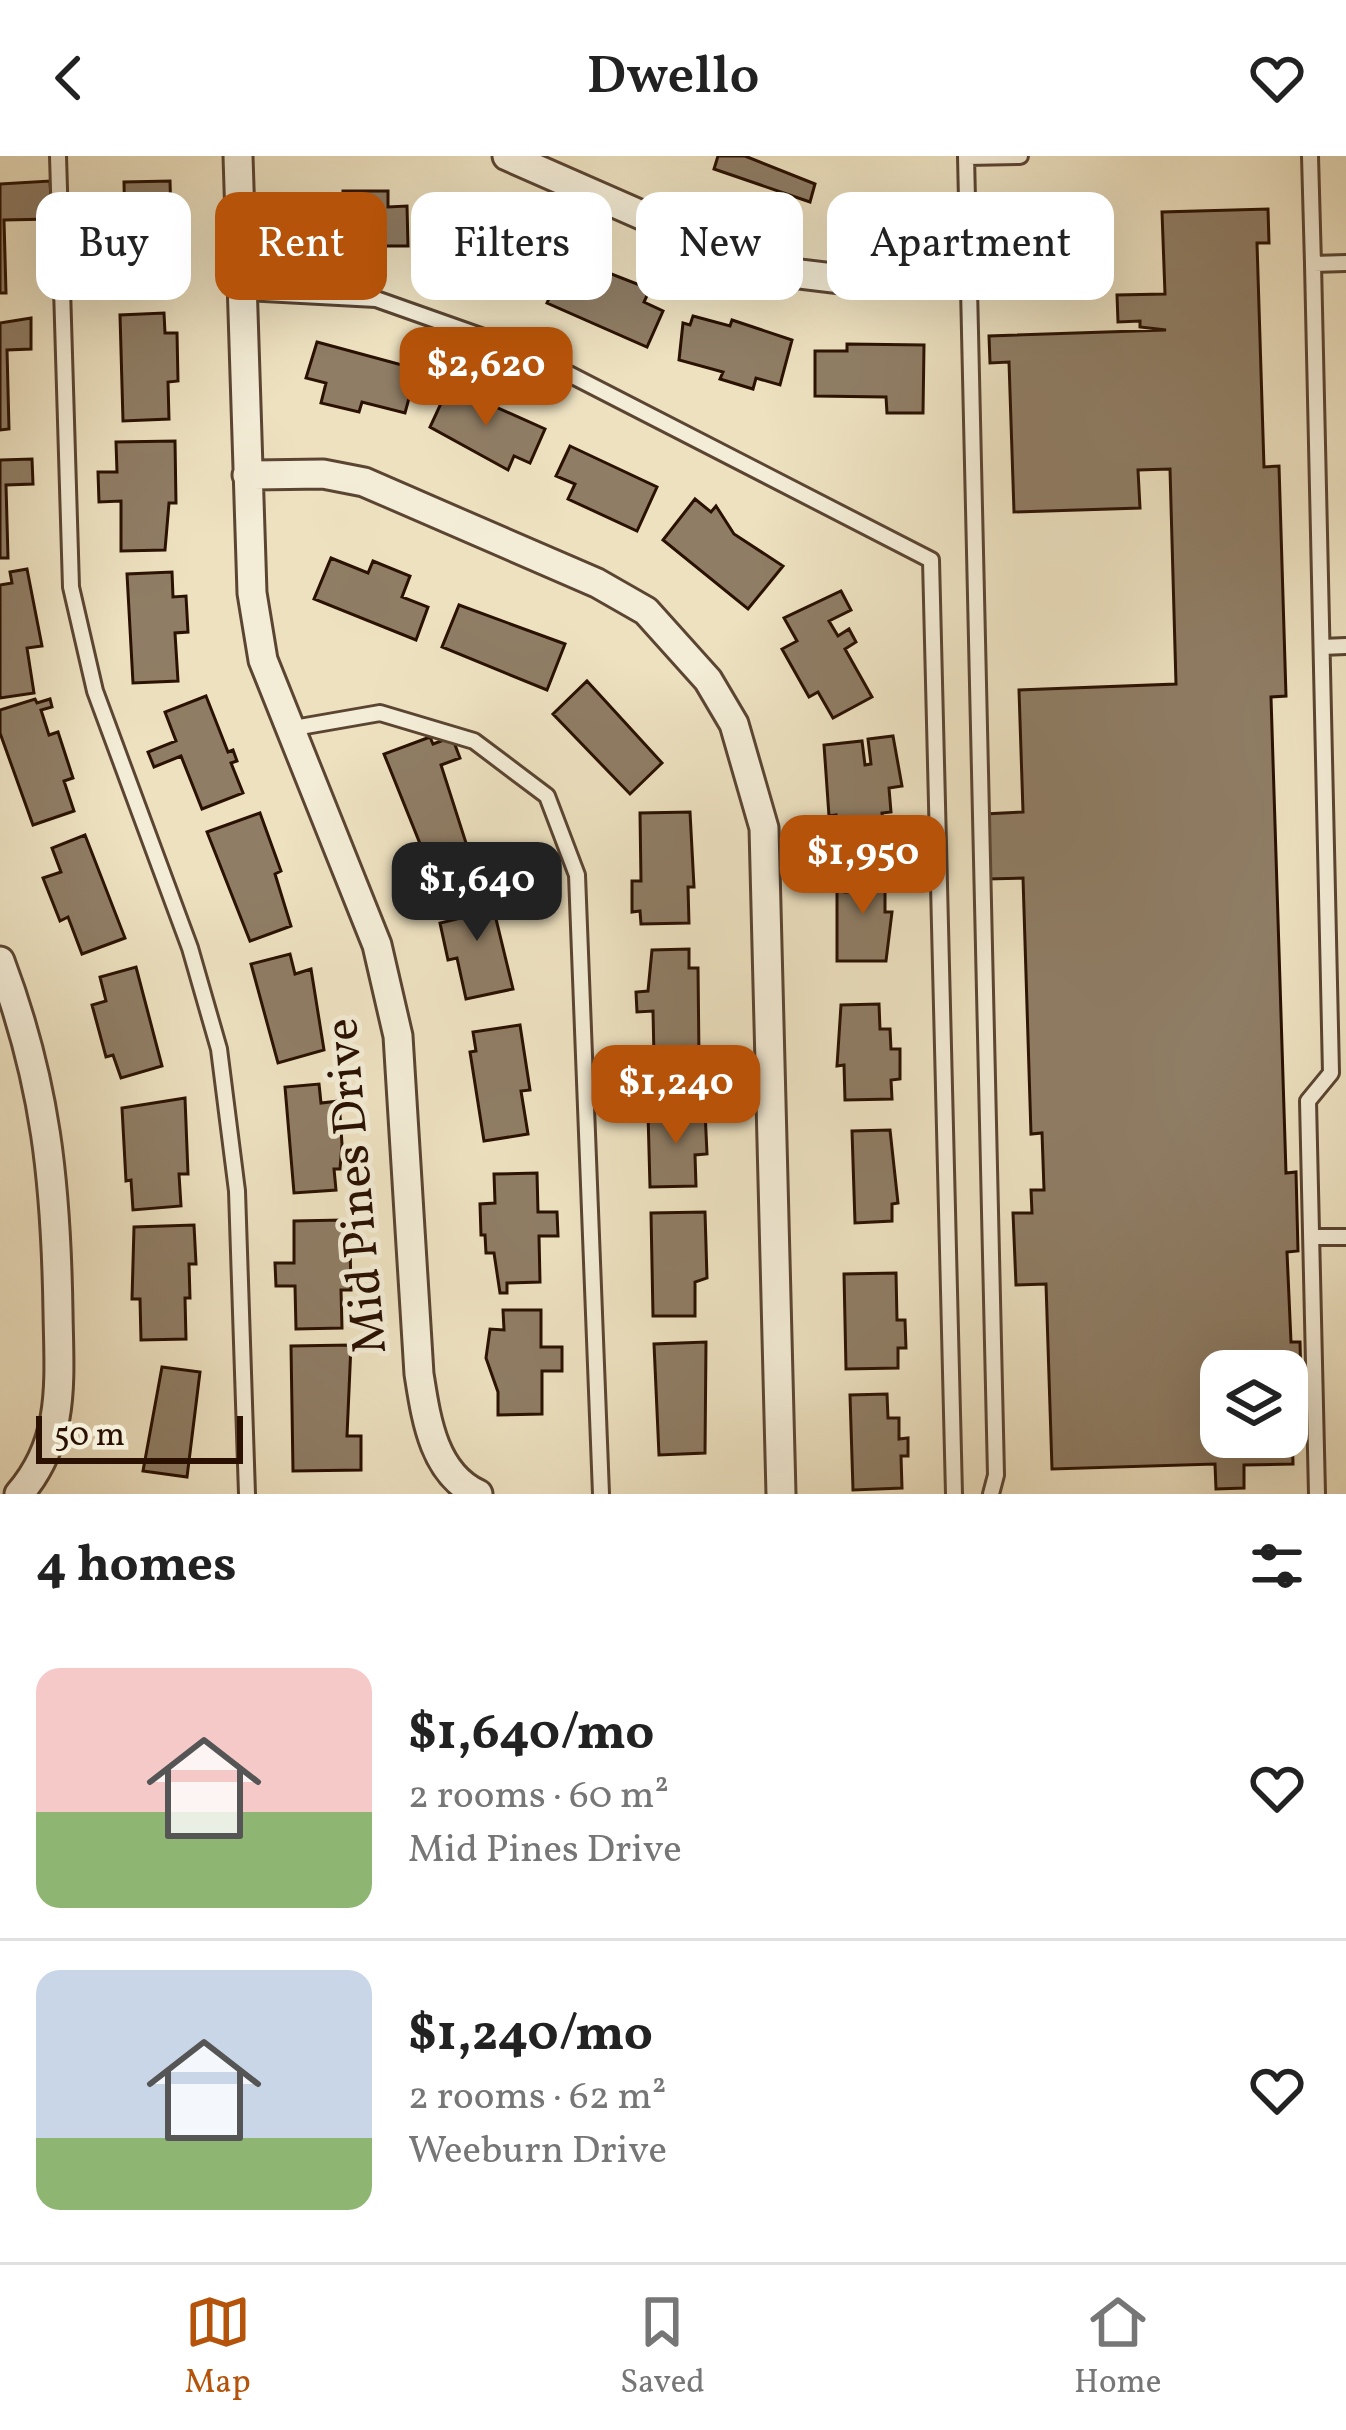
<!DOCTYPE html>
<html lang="en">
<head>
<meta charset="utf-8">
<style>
  body { margin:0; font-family:Vollkorn,serif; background:#f6f6f6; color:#222; height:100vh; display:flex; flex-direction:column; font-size:45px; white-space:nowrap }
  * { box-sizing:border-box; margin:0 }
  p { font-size:39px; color:#767676 }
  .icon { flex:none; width:66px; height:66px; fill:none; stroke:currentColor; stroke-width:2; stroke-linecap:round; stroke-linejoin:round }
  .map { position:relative; height:1338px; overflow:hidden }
  .panel { display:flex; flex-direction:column; background:#fff; flex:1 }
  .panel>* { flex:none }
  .hud { position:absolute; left:36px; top:36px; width:1275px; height:108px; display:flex; gap:24px }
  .tools { position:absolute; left:1200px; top:1194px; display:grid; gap:24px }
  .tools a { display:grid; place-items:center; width:108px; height:108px; border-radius:24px; background:#fff; box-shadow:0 12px 48px #0002; font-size:60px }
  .scale { position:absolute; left:36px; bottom:30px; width:207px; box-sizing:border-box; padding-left:12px; border:6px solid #2a1102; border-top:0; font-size:33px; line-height:42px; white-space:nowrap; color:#2a1102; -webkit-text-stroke:9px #f3ecd6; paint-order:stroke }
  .price { position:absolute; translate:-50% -102px; padding:0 27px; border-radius:24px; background:#b45309; color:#fff; font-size:39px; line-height:78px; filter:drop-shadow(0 3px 6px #0008) }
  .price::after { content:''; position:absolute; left:50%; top:72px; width:36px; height:27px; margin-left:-18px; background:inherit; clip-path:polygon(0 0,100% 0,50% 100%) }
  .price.selected { background:#222; color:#fff }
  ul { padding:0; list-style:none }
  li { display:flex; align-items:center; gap:36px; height:300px; padding:0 36px }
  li+li { border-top:3px solid #e0e0e0 }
  li span { display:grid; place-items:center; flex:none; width:336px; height:240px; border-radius:24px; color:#555 }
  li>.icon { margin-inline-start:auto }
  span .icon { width:144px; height:144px; fill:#fffc; stroke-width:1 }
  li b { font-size:51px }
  h2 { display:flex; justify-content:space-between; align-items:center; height:144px; padding:0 36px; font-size:51px }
  .pill { padding:0 42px; border-radius:24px; background:#fff; box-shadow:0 12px 48px #0002; font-size:42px; line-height:108px }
  .pill.selected { background:#b45309; color:#fff }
  header { display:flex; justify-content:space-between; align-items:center; height:156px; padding:0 36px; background:#fff; font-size:54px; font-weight:600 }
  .tab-bar { display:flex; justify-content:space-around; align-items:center; height:168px; border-top:3px solid #e0e0e0; background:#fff; font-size:33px; color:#767676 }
  .tab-bar a { display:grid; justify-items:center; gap:6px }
  .tab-bar .selected { color:#b45309 }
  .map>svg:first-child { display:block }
  .building { fill:#8f7d65; stroke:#2a1102; stroke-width:3; fill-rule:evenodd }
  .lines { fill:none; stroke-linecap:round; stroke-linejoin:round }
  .service-casing { stroke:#5b4532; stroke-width:20 }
  .minor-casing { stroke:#5b4532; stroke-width:33 }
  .service { stroke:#f3ecd6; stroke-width:14 }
  .minor { stroke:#f3ecd6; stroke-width:27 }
  .labels { text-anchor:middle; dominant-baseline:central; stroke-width:10; stroke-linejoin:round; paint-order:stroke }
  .street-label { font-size:48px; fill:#2a1102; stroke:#f3ecd6 }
</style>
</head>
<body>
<header><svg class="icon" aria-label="back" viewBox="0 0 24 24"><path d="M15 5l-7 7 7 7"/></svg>Dwello<svg class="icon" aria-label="heart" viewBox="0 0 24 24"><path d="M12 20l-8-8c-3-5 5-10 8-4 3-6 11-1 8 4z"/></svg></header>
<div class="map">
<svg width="1346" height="1338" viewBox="0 0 1346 1338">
  <rect width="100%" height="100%" fill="#ede1c0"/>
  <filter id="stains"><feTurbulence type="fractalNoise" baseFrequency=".00167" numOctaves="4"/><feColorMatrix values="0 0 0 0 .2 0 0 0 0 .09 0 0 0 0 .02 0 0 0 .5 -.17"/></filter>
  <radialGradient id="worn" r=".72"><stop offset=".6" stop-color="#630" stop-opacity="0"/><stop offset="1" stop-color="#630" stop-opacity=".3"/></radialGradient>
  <!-- building -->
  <path class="building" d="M718,0H745L815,28L810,46L714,13Z
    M50,25L52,63L4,64L6,137H0V28Z
    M170,25L173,129L126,130L124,26Z
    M343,35H388V51L407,50L408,90H367V100L318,101L317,91L283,92V75H296V45L343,44Z
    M446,50L547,89L529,137L426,103Z
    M1268,53L1269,87H1257L1264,311L1279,310L1286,540L1271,541L1286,1017L1296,1016L1298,1095L1287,1096L1291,1186H1300L1302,1265H1292L1293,1308L1244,1309V1332L1216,1333L1215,1308L1052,1313L1046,1128L1016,1129L1013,1057H1032L1031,1034H1044L1042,977L1031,978L1023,722L987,723L985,658L1023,656L1019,534L1176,528L1170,313L1138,314L1140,352L1014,356L1009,206L990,207L989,180L1166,174L1140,171V165L1118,166L1117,139L1165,138L1162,56ZM1221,1215H1287V1281H1221Z
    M568,101L650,133L644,146L663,155L647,191L547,147Z
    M164,157L165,177H177L178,225L168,226L169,263L123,265L120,159Z
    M693,160L730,170L732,164L792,184L780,229L756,222L753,233L720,223L723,216L679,204L683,167L690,169Z
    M31,162V193L7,194L9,273L0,274V167Z
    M317,186L417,213L405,257L362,246L359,256L321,247L326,227L306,222Z
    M847,188L924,189L923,257H887L886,241L815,240V195H847Z
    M449,230L545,273L530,307L514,300L508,314L430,271Z
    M175,285L176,347H169L165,394L121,395V345L99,346L98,316H117L116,286Z
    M570,290L657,331L637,375L568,343L575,328L556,320Z
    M32,303L33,328L6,329L8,402H0V304Z
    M695,343L711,356L716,350L734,378L783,410L748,453L663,384Z
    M331,402L368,417L373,405L410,420L402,441L428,451L416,484L314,443Z
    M27,413L42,490L27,492L34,537L0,542V429L12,427L10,416Z
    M172,416L173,441L186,440L188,476L175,477L178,525L133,527L127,418Z
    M841,435L851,454L829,465L838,480L849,473L856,486L845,493L872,541L833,562L818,536L809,541L782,493L797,485L784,462Z
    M459,449L565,488L547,534L442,491Z
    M587,525L662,607L630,638L553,558Z
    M206,540L228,596L233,594L237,605L231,607L243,637L202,653L181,600L154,611L148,596L176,585L165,556Z
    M35,543L37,547L50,543L52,551L41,554L49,579L58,576L73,622L64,625L74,655L33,669L0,577V554Z
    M893,580L902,630L889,632L891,656L882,657L885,678L838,683L836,659L829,660L824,589L862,585L865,609L871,608L868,583Z
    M430,581L433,588L452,581L460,602L441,609L467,690L427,705L384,598Z
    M690,656L694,731H688L689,767L641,768L640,755L632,756V725H641L640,657Z
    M260,657L281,715L275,718L291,770L250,785L207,676Z
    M85,679L125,782L82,798L68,761L60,765L43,722L61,716L52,692Z
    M847,711H885V756H892L886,805H837V735L846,736Z
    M488,730L513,833L466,843L457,802L448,804L440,767L457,763L451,738Z
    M689,793V812H698L699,901L654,902L653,855L637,856L636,836L648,835L652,794Z
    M290,798L295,818L311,813L324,894L278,907L251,808Z
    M136,811L162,910L121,922L113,899L106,901L92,849L106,845L100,821Z
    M879,848L880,873H890L891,893H900V923L891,924L892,943L845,944L844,909L837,910L841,849Z
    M520,869L530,934L521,935L528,978L484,985L470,896L476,895L473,876Z
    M319,928L321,947L339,945L342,988L340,1013H334L336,1034L294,1037L285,931Z
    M185,942L188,1018H179L181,1050L133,1054L131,1024L126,1025L122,952Z
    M705,955L707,998L695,999L696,1030L650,1031L648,957Z
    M890,974L898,1047L892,1048V1065L855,1067L852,975Z
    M537,1017L538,1056H557L558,1080H539L540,1126L507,1127V1137H500L494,1097H486L485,1079H481L480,1048L495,1047L494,1018Z
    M705,1056L707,1122L695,1126V1160H653L651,1057Z
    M343,1064V1087H350L351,1134H341L342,1172L296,1173L295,1130H276L275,1107H294V1065Z
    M194,1069L196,1108H189L190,1142H185L186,1183L141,1184L140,1143H132L134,1071Z
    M896,1117L897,1164H905L906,1192H898V1212L846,1213L844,1118Z
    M503,1154H541V1191H562V1215H542V1258L498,1259V1236L486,1202L490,1173L504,1174Z
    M706,1186L705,1297L659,1299L654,1188Z
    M351,1189L347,1280H361V1314L293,1315L291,1190Z
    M162,1211L200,1216L187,1321L143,1315Z
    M887,1238L888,1262H899V1283L908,1282V1300H901L902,1332L853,1334L850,1239Z"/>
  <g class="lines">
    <defs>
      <path id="service" d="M58,0L71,431L95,535L190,792L219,893L237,1035L247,1338
        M966,0L996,1319L991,1338
        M1310,0L1313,108L1346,107
        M967,1L1020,0
        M1313,108L1331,917L1308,945L1317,1338
        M243,136L376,143L526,196L931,404L954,1338
        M1322,491L1346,490
        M294,572L380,557L474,585L547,640L577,719L601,1338
        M1311,1081H1346"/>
      <path id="minor" d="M238,0L252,437L263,504L377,789L398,880L419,1218C426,1262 433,1317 478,1338
        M507,0L767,114L866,126L930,122
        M247,319L323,318L364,326L597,427L646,455L708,524L734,568L764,672L781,1338
        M0,805C46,927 56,1027 58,1156C59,1224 66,1284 19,1338"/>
    </defs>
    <!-- service casing -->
    <use href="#service" class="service-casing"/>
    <!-- minor casing -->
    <use href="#minor" class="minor-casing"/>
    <!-- service -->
    <use href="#service" class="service"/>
    <!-- minor -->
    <use href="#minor" class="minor"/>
  </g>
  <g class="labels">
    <!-- street labels -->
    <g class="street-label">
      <text transform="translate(358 1030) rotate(-95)">Mid Pines Drive</text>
    </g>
  </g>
  <rect width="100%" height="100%" filter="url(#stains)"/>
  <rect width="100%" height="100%" fill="url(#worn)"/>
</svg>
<div class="tools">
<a><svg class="icon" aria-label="layers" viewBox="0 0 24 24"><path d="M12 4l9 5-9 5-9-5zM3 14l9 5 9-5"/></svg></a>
</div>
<div class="scale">50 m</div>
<b class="price" style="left:486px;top:273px">$2,620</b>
<b class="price" style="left:863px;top:761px">$1,950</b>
<b class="price selected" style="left:477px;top:788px">$1,640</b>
<b class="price" style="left:676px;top:991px">$1,240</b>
<div class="hud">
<a class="pill">Buy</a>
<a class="pill selected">Rent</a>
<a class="pill">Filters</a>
<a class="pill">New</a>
<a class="pill">Apartment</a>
</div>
</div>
<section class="panel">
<h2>4 homes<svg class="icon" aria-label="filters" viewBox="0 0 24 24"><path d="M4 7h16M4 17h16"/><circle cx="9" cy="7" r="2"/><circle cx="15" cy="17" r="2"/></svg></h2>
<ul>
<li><span style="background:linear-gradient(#f6c9c9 60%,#8fb573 0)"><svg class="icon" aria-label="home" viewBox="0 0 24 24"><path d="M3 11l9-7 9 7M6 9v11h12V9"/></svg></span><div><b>$1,640/mo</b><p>2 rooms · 60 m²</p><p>Mid Pines Drive</p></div><svg class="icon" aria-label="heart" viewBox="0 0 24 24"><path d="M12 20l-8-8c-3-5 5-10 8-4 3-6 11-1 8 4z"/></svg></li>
<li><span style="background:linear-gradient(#c9d6e8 70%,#8fb573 0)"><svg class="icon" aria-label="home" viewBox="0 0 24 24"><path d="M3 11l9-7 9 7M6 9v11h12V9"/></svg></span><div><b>$1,240/mo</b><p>2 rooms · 62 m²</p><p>Weeburn Drive</p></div><svg class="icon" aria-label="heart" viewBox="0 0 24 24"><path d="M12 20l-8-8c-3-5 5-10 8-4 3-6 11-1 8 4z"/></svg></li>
</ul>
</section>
<nav class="tab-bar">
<a class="selected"><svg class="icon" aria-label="map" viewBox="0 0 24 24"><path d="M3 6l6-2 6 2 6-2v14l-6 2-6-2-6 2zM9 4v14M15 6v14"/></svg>Map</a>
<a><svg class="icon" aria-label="saved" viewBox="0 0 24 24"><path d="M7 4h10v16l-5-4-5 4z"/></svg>Saved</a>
<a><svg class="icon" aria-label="home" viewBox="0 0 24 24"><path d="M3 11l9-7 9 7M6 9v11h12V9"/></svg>Home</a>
</nav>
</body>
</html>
